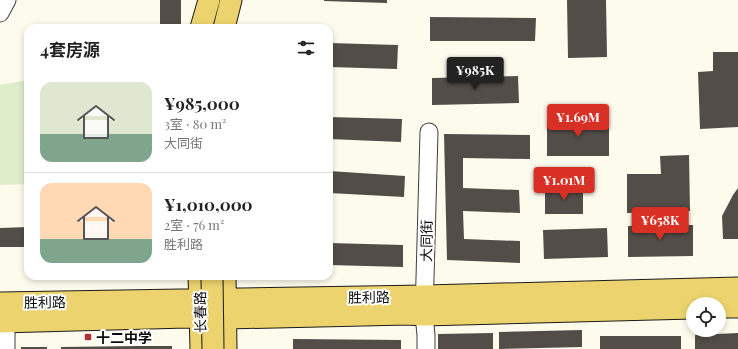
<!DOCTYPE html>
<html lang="zh">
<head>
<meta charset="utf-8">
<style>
  body { margin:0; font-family:"Playfair Display","Noto Sans SC",serif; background:#f2f2f2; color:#222; height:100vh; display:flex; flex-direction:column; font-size:15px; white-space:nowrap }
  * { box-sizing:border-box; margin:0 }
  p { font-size:13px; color:#767676 }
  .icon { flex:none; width:22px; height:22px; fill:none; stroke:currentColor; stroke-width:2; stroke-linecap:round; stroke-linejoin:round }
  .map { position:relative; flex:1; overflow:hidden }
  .panel { position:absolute; left:24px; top:24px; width:309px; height:256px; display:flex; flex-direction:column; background:#fff; border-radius:12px; box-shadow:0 2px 6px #0003 }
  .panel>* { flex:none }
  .tools { position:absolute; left:686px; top:297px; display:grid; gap:8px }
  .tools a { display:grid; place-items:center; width:40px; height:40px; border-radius:50%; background:#fff; box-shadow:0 2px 6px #0003; font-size:20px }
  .price { position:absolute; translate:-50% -34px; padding:0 9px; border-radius:4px; background:#d93025; color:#fff; font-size:13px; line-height:26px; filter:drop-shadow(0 1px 2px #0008) }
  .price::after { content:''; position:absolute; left:50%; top:24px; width:12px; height:9px; margin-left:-6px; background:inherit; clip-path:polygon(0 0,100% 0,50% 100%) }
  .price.active { background:#222; color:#fff }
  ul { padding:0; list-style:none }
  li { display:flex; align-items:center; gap:12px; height:100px; padding:0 16px }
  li+li { border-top:1px solid #e0e0e0 }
  li span { display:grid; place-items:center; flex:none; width:112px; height:80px; border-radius:12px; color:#555 }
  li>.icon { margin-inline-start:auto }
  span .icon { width:48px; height:48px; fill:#fffc; stroke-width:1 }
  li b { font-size:17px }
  h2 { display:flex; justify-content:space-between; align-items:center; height:48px; padding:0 16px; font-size:17px }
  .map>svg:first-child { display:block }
  .pitch { fill:#dfecca }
  .building { fill:#534d49 }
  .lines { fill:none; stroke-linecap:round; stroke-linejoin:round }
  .minor-casing { stroke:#3e3e3e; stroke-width:19 }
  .major-casing { stroke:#1c1c1c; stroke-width:23 }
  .minor { stroke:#fff; stroke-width:17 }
  .major { stroke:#ecd36d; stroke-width:21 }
  .major-bridge-casing { stroke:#1c1c1c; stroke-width:23; stroke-linecap:butt }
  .major-bridge { stroke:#ecd36d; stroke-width:21 }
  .poi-dot { fill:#ae3131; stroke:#fff; stroke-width:1.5 }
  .labels { text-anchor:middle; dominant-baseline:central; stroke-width:4; stroke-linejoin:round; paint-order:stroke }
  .street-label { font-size:14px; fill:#0b0b0b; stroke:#fff }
  .poi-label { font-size:14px; font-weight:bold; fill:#0b0b0b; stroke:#fff; text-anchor:start }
</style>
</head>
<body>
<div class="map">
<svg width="738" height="349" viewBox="0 0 738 349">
  <rect width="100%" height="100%" fill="#fdfbec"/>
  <!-- pitch -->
  <path class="pitch" d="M28,80V184L0,185V85Z"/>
  <!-- building -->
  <path class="building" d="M160,0H181V28H160Z
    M324,0H387V3L324,1Z
    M567,0H606L607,57L568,58Z
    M430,17L536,18L535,41H430Z
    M329,43L398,45L397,69L329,67Z
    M713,52H738V127L700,129L698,72L713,71Z
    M518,76L519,103L432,105V78Z
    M329,117L402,119L401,142L329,139Z
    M547,120L609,121V156H547Z
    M444,134L530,135V159L463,158V188L519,190L520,213L463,211L464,239L520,241V263L447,260Z
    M689,155L690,211L627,213V174H661L660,156Z
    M329,171L405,176L404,197L329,193Z
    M583,187V214H545V188Z
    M738,188V239H723L722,216L733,195Z
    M693,225V256L628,257V226Z
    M28,227V247H0V228Z
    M607,228L608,257L544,259L543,230Z
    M329,243L403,245V267L329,265Z
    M582,330V347L499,349V332Z
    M493,333V349H438V334Z
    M738,333V349H695V335Z
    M600,336H681V349H600Z
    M293,339L401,340V349H293Z
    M138,346H172V349H61V347Z
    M21,347H47V349H21Z"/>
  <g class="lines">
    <defs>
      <path id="minor" d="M0,13L7,0
        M6,349V322
        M426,349V335L424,315L429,132"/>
      <path id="major" d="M201,28L209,0
        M224,28L231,0
        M199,276L201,349
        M225,276L226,349
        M0,303L425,296L738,288
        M719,307H738
        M0,322L187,317L226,318L407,314L424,315L693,308"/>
    </defs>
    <!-- minor casing -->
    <use href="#minor" class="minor-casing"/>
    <!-- major casing -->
    <use href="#major" class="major-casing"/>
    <!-- minor -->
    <use href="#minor" class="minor"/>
    <!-- major -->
    <use href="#major" class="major"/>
    <defs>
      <path id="major-bridge" d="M212,276L213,349"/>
    </defs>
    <!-- major-bridge casing -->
    <use href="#major-bridge" class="major-bridge-casing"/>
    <!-- major-bridge -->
    <use href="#major-bridge" class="major-bridge"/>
  </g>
  <!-- markers -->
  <rect class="poi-dot" x="84" y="333" width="8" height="8" rx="2"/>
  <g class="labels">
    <!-- street labels -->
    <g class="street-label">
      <text transform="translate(426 241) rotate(-89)">大同街</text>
      <text transform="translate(369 297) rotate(-1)">胜利路</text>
      <text transform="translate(45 302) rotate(-1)">胜利路</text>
      <text transform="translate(200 312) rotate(-91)">长春路</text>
    </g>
    <!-- poi labels -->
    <g class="poi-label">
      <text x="96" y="337">十二中学</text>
    </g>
  </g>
</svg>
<div class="tools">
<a><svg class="icon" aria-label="locate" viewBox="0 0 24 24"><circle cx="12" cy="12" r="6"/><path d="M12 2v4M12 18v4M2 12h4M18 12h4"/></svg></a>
</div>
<b class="price active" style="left:475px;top:91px">¥985K</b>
<b class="price" style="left:578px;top:138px">¥1.69M</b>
<b class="price" style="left:564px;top:201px">¥1.01M</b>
<b class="price" style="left:660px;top:241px">¥658K</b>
<section class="panel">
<h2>4套房源<svg class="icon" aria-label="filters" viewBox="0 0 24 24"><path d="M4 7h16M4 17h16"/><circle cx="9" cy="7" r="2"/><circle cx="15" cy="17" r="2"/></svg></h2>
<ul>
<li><span style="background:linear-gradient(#dfe7d0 65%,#7fa58c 0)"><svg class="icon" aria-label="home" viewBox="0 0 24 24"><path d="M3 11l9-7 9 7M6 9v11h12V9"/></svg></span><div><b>¥985,000</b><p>3室 · 80 m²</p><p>大同街</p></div></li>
<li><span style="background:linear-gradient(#ffd9b3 70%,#7fa58c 0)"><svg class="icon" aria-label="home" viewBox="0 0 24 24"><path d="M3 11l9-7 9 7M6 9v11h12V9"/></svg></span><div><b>¥1,010,000</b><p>2室 · 76 m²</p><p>胜利路</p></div></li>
</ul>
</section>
</div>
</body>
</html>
